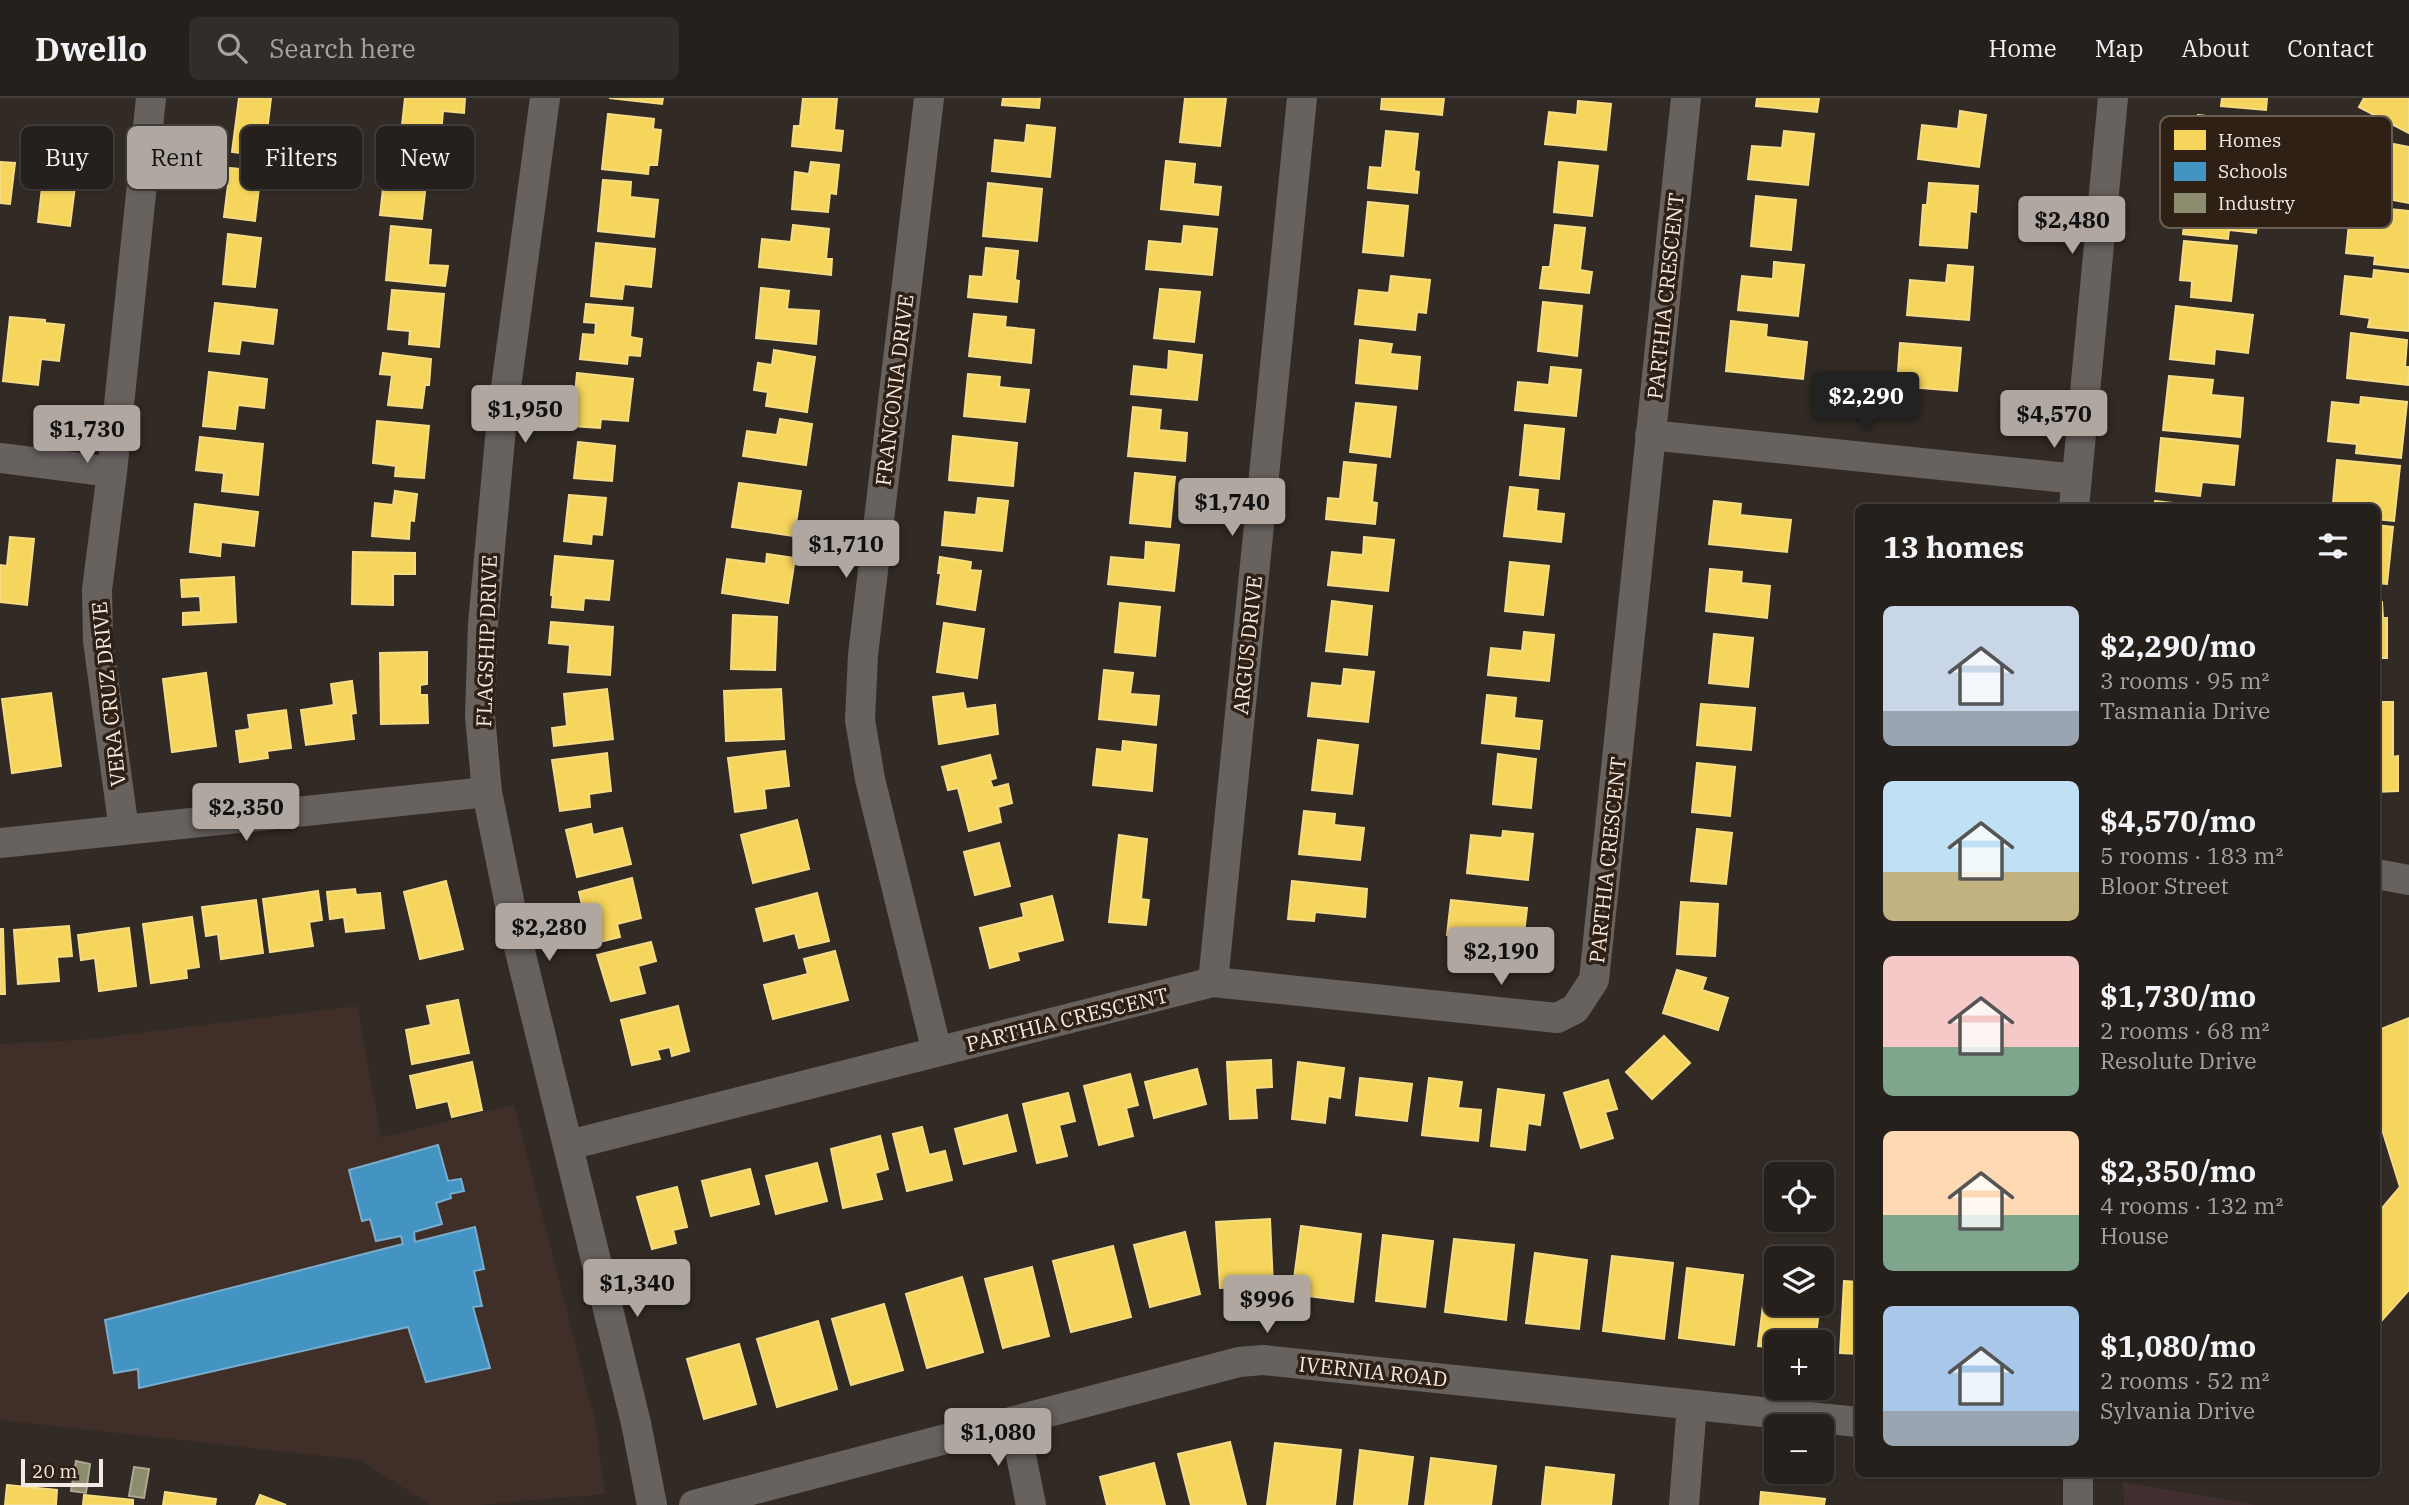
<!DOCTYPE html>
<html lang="en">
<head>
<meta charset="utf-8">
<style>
  body { margin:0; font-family:"IBM Plex Serif",serif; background:#322d29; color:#f1f3f6; height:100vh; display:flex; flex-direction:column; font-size:26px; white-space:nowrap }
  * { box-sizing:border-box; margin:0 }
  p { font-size:23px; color:#a4a3a3 }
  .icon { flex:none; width:38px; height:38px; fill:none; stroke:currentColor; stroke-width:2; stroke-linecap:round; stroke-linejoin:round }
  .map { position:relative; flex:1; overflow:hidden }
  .panel { position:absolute; left:1855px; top:406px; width:525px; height:973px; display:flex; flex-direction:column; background:#26201c; border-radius:10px; box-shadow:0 2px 5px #0004,0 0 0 2px #423e3b }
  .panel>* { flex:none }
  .banner { position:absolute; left:21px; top:28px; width:665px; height:63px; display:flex; gap:14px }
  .fabs { position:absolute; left:1764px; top:1064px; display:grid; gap:14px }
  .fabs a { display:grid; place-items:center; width:70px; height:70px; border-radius:10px; background:#26201c; box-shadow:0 2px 5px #0004,0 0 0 2px #423e3b; font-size:35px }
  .scale { position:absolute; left:21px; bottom:18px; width:82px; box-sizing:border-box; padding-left:7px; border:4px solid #f3eae3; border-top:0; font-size:19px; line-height:24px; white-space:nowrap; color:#f3eae3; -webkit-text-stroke:5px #2e2015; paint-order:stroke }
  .price { position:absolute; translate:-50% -60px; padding:0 16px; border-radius:7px; background:#afa7a0; color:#111; font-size:23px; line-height:46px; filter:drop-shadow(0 2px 4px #0008) }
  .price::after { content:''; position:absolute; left:50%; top:42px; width:21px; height:16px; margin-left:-10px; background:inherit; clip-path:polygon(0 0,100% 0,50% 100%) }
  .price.selected { background:#222; color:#fff }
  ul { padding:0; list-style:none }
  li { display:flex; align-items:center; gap:21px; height:175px; padding:0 28px }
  li span { display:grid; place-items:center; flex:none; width:196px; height:140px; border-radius:10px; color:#555 }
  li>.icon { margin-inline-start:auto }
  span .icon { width:84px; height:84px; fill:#fffc; stroke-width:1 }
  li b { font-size:30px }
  h2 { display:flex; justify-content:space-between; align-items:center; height:84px; padding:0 28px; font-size:30px }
  .pill { padding:0 24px; border-radius:10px; background:#26201c; box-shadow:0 2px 5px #0004,0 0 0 2px #423e3b; font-size:24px; line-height:63px }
  .pill.selected { background:#afa7a0; color:#111 }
  header { display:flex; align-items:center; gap:42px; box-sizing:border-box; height:98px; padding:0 35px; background:#26201c; border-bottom:2px solid #423e3b }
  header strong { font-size:33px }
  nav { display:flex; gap:38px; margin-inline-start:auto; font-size:24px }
  .search { width:490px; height:63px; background:#322d29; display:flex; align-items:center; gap:18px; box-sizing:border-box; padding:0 24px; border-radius:10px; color:#a4a3a3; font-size:26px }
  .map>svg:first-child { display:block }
  .commercial { fill:#412e2e }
  .education { fill:#402f28 }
  .homes { fill:#f6d55c; stroke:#f5db84; stroke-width:2 }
  .schools { fill:#4393c3; stroke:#78adcd; stroke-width:2 }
  .industry { fill:#8c8c6e; stroke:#aba891; stroke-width:2 }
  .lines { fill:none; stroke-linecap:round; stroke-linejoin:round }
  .minor { stroke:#68625e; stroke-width:30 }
  .labels { text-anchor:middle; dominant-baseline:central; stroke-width:7; stroke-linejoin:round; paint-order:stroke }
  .street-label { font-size:21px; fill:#f3eae3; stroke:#2e2015 }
  .key { fill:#2e2015; stroke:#695d53; stroke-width:2 }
  .key-label { font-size:19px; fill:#f3eae3 }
</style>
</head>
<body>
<header>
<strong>Dwello</strong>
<div class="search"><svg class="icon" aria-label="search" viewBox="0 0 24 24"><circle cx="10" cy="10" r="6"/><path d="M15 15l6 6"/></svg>Search here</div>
<nav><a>Home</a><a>Map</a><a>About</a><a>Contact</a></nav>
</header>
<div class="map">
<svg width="2409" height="1407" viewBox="0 0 2409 1407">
  <rect width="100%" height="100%" fill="#322b25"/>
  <!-- commercial -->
  <path class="commercial" d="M2123,1384L2256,1407H2124Z"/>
  <!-- education -->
  <path class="education" d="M357,908L381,1040L514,1007L595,1323L605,1396L477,1407H430L361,1362L0,1322V946L83,942Z"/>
  <!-- homes -->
  <path class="homes" d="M239,0H271L264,58L232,54Z
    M405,0H465L464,15L443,13L440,49L400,45Z
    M609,0H663L662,6Z
    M803,0H837L834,32L843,33L841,53L792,48L794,28H800Z
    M1003,0H1040L1039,10L1002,7Z
    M1185,0H1226L1220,48L1180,44Z
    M1382,0H1444L1442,17L1381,11Z
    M1757,0H1819L1817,14L1756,8Z
    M2222,0H2267L2266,12L2221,8Z
    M2364,0H2409V35L2359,9Z
    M1578,3L1611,6L1606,52L1545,46L1549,14L1577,17Z
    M1960,13L1986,17L1979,69L1918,61L1922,27L1958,31Z
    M608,16L654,21L653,31L661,32L657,67H649L648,76L602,71Z
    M2198,17L2240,22L2238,36L2272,40L2267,79L2192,71Z
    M1027,27L1055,30L1050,79L992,73L995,42L1025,45Z
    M1386,33L1418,36L1414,73L1419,74L1417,95L1368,90L1370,69L1382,70Z
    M1784,33L1814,36L1808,87L1748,81L1752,48L1782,50Z
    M48,38L81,41L70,128L38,124Z
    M2363,40L2409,49V105L2382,100L2384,87L2355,82Z
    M387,55L429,59L422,121L380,117Z
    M1166,63L1195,66L1193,86L1221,89L1218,117L1161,111Z
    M0,64L15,65L10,106L0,105Z
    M811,64L839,67L836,96L830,95L828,114L792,111L795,74L809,76Z
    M1559,64L1598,68L1592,118L1554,114Z
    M230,70L261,73L255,123L224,119Z
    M2189,81L2233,85L2232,94L2261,97L2256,135L2229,132L2228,141L2183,136Z
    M603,82L631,84L630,99L658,102L654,139L598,133Z
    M988,85L1042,91L1037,143L983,138Z
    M1929,85L1978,88L1976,114L1970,113L1967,150L1920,147L1923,107H1927Z
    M1756,98L1796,102L1791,152L1751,148Z
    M1368,104L1408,108L1403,158L1363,154Z
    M2380,110L2409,113V170L2374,166L2375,158L2346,155L2350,116L2379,119Z
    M793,127L829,131L826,161H832L831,177L759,169L762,141L791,144Z
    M1555,127L1585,130L1580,172L1592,174L1589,195L1540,190L1543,169H1550Z
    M391,128L431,132L428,167L448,168L445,188L386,182Z
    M1184,128L1217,131L1212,177L1146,171L1149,143L1182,146Z
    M228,136L261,140L255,189L223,186Z
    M2184,143L2237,148L2231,203L2191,199L2192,183L2180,182Z
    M596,145L655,151L651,189L624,186L622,201L591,198Z
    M986,150L1018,153L1015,182L1019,183L1017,204L968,199L970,178L983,179Z
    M1774,164L1804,167L1798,218L1738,212L1742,178L1773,181Z
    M1948,167L1973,169L1969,222L1907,217L1910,182L1946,185Z
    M2374,172L2409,176V233L2368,229L2370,220L2341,216L2345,178L2373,181Z
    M1391,178L1430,182L1426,215L1417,214L1415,232L1355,226L1359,192L1389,195Z
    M761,190L789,193L787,211L819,213L816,246L756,240Z
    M1160,191L1200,194L1194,244L1154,240Z
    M392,192L444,196L439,249L409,246L410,233L388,231Z
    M1543,204L1582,208L1577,258L1538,253Z
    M215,205L277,212L273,246L241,242L239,256L209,253Z
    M586,206L633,210L630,239L642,241L640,258L628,257L627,266L580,261L583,236L595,237L596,225L584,224Z
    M2176,208L2253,217L2248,255L2215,251L2214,266L2170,261Z
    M974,216L1006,219L1005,229L1034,232L1031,265L969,258Z
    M10,219L45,222V225L64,227L59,263L41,261L38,287L3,283Z
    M1731,223L1767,227L1766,239L1807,244L1803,281L1726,273Z
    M2351,235L2407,242L2405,269H2409L2408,287L2347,280Z
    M1360,242L1392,246L1390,256L1420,259L1417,291L1356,285Z
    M1900,245L1961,250L1957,293L1897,288Z
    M774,252L815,259L807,314L766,308L768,294L754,292L758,265L772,267Z
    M1169,253L1202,257L1197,302L1131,296L1134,268L1168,272Z
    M383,255L431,261L429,287H425L422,310L388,307L392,277L380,276Z
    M1551,269L1581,272L1576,318L1515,312L1518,284L1549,287Z
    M209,274L267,281L264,310L238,307L235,331L203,328Z
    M577,275L633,281L628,323L601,321L600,330L572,328Z
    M968,276L1000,279L999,289L1029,292L1025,324L964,318Z
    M2169,278L2213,282L2211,297L2243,300L2240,339L2163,332Z
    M2361,299L2407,304L2401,360L2356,355L2357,346L2328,343L2332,304L2360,307Z
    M1356,305L1396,309L1390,359L1350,354Z
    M1133,309L1161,312L1159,332L1187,335L1185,363L1128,358Z
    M780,321L812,326L806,367L743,358L747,333L777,337Z
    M377,323L429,328L424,380L395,378L396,368L373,365Z
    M1525,327L1564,331L1559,381L1520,377Z
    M953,338L1017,345L1013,388L949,382Z
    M200,339L263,346L258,397L222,393L224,375L196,372Z
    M2161,340L2238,348L2234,387L2202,384L2200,398L2156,393Z
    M578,344L615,348L612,383L574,380Z
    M2337,362L2400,368L2394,423L2376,421V410L2333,405Z
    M1344,364L1376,367L1372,404L1377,405L1375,426L1326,421L1328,400L1340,401Z
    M1135,375L1175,379L1170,429L1130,425Z
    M739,385L801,393L794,438L732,429Z
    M1510,389L1538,392L1536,413L1564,416L1561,444L1504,438Z
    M395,393L417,396L414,423L410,422L409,441L372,438L375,405L393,407Z
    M569,397L606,400L602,437L592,436L591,446L564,443Z
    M978,400L1008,403L1002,453L942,447L945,414L976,417Z
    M1714,403L1741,406L1740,417L1791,422L1787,454L1709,446Z
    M2155,403L2199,408V410H2154Z
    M195,406L258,414L254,448L221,444L220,458L190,454Z
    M2376,427L2393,429L2387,486L2376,485Z
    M10,439L34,441L27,507L0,504V467L7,468Z
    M1364,439L1394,442L1388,493L1328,487L1332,454L1363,457Z
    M1146,444L1179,447L1174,493L1108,486L1111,459L1145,462Z
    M353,454L415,455V476H393V507L352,506Z
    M767,456L795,460L788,505L722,495L727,461L766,466Z
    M555,458L613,463L609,502L584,500L583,512L552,509L553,497H551Z
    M940,459L971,464L970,472L981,473L975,512L937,506L941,475H938Z
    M1510,464L1549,468L1543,517L1505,513Z
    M1710,471L1742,474L1741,485L1770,488L1767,520L1706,513Z
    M234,479L236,524L183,527V515L201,514L200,498L182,499L181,482Z
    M1332,503L1372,508L1367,557L1326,553Z
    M2376,504H2382L2383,520H2387V560H2376Z
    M1120,505L1160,509L1155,558L1115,554Z
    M733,517L777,519L775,572L731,571Z
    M551,524L613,529L610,577L568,574L570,547L549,545Z
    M944,525L984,531L977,580L937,574Z
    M1524,534L1554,537L1549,583L1488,577L1491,550L1522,553Z
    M1714,536L1753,540L1748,589L1709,585Z
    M427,554V586L420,587V597H427L428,625L381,626L380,555Z
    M1344,571L1374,574L1368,624L1308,618L1312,585L1342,588Z
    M1104,572L1133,575L1130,596L1159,598L1156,627L1099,621Z
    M206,575L216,648L172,654L163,581Z
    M352,583L356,615L351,616L354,641L306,647L301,612L334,607L331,586Z
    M607,591L613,641L554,648L552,630L567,628L564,596Z
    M781,591L784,641L726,643L724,593Z
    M51,595L61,668L12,675L2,601Z
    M963,595L966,611L995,607L998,636L939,646L933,599Z
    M1487,597L1516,600L1514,620L1542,623L1539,651L1482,645Z
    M2376,604H2393V659L2398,658V693L2376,694Z
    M1701,606L1755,610L1751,652L1697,647Z
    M286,612L291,650L267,653L268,660L240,664L236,633L250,631L248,617Z
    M1318,642L1358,647L1352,696L1312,692Z
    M1123,643L1156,647L1152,693L1093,687L1097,651L1122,654Z
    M785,653L789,688L764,691L766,710L735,714L728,660Z
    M607,655L611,693L589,696L590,709L560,713L552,662Z
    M1498,656L1536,661L1531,710L1493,706Z
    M990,657L996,680L990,682L993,690L1008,686L1012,705L998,709L1001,724L969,733L958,690L948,692L942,669Z
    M1697,665L1735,669L1730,718L1692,714Z
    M1304,713L1335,716L1334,727L1364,730L1360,762L1299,756Z
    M797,722L809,771L753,785L741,737Z
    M591,726L593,737L622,730L631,766L577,779L566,732Z
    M1697,731L1732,735L1726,786L1691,783Z
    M1503,733L1533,736L1528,782L1467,775L1471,737L1502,740Z
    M1119,737L1147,741L1141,801L1149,802L1146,827L1109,824Z
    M999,745L1010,788L975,797L964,754Z
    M632,780L641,820L617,826L620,839L591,846L579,794Z
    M446,783L463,851L420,861L404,794Z
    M1292,783L1367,791L1365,819L1315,814L1314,823L1288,821Z
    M355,791L356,797L380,795L384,830L346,834L344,819L330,821L327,794Z
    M318,793L322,822L309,824L313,848L270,854L263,801Z
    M817,795L829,843L799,850L795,835L764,843L756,811Z
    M1052,798L1063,842L1017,854L1019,862L990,870L980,830L1024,819L1021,806Z
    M256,802L263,855L221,861L218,836L206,838L202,809Z
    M1451,802L1527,810L1523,844L1447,837Z
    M1681,804L1718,806L1715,858L1677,856Z
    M192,819L199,869L186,871L187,880L151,885L143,826Z
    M69,828L72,858L57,859L59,883L18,886L14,832Z
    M129,830L136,888L99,893L95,860L81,862L78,837Z
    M0,831H3L5,896H0Z
    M651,844L656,863L638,868L645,895L611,903L597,857Z
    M835,853L848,902L773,921L764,887L808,876L804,861Z
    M1677,872L1706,880L1702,892L1728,900L1718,932L1663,915Z
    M458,902L469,955L412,966L406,932L431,927L427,908Z
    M678,908L689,953L672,958L670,949L657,952L660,961L632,967L621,922Z
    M2409,920V1192L2376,1229V1117L2400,1089L2376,1012V933Z
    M1664,938L1690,965L1652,1001L1626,974Z
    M1271,962L1272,989L1255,990L1257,1020L1230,1021L1227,964Z
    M472,964L482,1012L452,1019L448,1003L417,1010L410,978Z
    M1298,964L1344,970L1340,1000L1328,998L1325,1025L1292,1021Z
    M1197,971L1206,1006L1154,1020L1145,984Z
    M1130,976L1138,1007L1126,1010L1133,1038L1099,1047L1084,988Z
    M1360,980L1412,986L1407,1023L1356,1017Z
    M1429,980L1462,984L1458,1010L1481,1012L1478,1043L1422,1037Z
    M1608,982L1617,1011L1605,1014L1613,1040L1581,1050L1564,995Z
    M1498,991L1544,997L1540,1027L1528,1025L1525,1052L1491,1048Z
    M1068,995L1075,1023L1059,1027L1067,1058L1037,1065L1023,1006Z
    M1007,1017L1016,1053L964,1066L955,1031Z
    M922,1029L929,1057L945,1053L952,1082L907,1093L893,1036Z
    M880,1038L888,1071L875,1075L882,1101L843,1110L831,1051Z
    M817,1065L827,1103L776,1116L766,1078Z
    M750,1071L759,1106L711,1118L702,1083Z
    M677,1089L687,1129L673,1132L676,1145L652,1151L637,1099Z
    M1270,1121L1273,1188L1220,1190L1216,1124Z
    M1301,1128L1361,1136L1353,1204L1292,1196Z
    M1185,1134L1200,1196L1150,1209L1134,1147Z
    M1383,1137L1433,1143L1425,1209L1376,1203Z
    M1454,1141L1514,1147L1506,1222L1445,1214Z
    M1113,1148L1131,1219L1071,1234L1053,1163Z
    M1535,1155L1587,1162L1579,1231L1526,1225Z
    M1612,1158L1673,1165L1664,1241L1603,1233Z
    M1032,1169L1049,1238L1003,1250L985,1181Z
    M1687,1170L1743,1177L1734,1247L1679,1240Z
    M1767,1175L1776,1176V1206H1820L1815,1244H1776V1250L1758,1248Z
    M962,1179L983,1254L927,1270L906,1196Z
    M1844,1183L1858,1184V1256L1840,1255Z
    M884,1206L903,1272L851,1287L832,1221Z
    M818,1223L837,1291L777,1309L757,1241Z
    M739,1246L756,1306L704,1321L687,1261Z
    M1230,1344L1246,1407H1191L1178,1356Z
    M1275,1345L1341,1352L1335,1407H1267Z
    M1360,1352L1413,1359L1407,1407H1354Z
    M1431,1360L1496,1368L1491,1407H1425Z
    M1154,1365L1165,1407H1107L1100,1379Z
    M1546,1369L1614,1377L1611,1407H1542Z
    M7,1387L57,1392L56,1407H5Z
    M165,1394L216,1401L215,1407H163Z
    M1761,1394L1825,1401L1824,1407H1760Z
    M84,1397L133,1402V1407H83Z
    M260,1397L286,1407H256Z"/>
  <!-- schools -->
  <path class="schools" d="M438,1047L448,1083L461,1081L464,1093L450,1096L451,1100L436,1105L442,1126L414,1134L415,1144L475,1129L484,1171L474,1173L482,1208L473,1209L490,1270L426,1284L408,1229L139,1290L138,1271L114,1275L105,1222L403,1146L401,1138L376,1143L370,1121L362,1123L349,1072Z"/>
  <!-- industry -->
  <path class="industry" d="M76,1363L90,1366L86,1395L71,1393Z
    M134,1369L149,1371L144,1400L129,1398Z"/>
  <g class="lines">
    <!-- minor -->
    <path class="minor" d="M545,0L502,319L483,526L480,618L487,694L516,837L636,1325L652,1407
      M929,0L863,557L860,622L870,681L937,954
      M1650,337L2077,381
      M0,360L112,374
      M2074,410L2113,0
      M124,732L98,543L97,492L112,374L151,0
      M0,745L487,694
      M2376,776L2409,782
      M1213,884L1302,0
      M569,1047L1213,884L1557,920L1575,911L1594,882L1686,0
      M1014,1323L1031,1407
      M2078,1376V1407
      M694,1407L1239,1264L1263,1262L1858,1324
      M1684,1407L1692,1307"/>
  </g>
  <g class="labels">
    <!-- street labels -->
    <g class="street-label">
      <text transform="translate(1665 198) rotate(-84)">PARTHIA CRESCENT</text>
      <text transform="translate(894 292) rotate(-83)">FRANCONIA DRIVE</text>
      <text transform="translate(486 543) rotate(-88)">FLAGSHIP DRIVE</text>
      <text transform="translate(1247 547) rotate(-84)">ARGUS DRIVE</text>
      <text transform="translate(108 596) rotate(-96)">VERA CRUZ DRIVE</text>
      <text transform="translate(1607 762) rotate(-84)">PARTHIA CRESCENT</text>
      <text transform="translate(1067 921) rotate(-14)">PARTHIA CRESCENT</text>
      <text transform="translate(1373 1273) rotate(6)">IVERNIA ROAD</text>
    </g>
  </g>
  <!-- legend -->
  <rect x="2160" y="18" width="232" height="112" rx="10" class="key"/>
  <rect x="2174" y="32" width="32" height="20" fill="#f6d55c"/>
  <rect x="2174" y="64" width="32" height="19" fill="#4393c3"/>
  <rect x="2174" y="95" width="32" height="20" fill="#8c8c6e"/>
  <g class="key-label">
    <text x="2218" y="49">Homes</text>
    <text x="2218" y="80">Schools</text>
    <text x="2218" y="112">Industry</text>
  </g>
</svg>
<div class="fabs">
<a><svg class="icon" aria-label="locate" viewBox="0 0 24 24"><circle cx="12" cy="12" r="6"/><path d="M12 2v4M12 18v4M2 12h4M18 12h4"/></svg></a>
<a><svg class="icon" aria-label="layers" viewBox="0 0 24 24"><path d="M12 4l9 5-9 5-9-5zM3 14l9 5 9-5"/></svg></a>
<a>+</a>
<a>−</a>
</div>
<div class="scale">20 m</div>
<b class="price" style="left:2072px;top:158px">$2,480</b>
<b class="price selected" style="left:1866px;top:334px">$2,290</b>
<b class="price" style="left:525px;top:347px">$1,950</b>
<b class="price" style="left:2054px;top:352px">$4,570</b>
<b class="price" style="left:87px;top:367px">$1,730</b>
<b class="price" style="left:1232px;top:440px">$1,740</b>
<b class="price" style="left:846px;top:482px">$1,710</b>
<b class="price" style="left:246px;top:745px">$2,350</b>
<b class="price" style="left:549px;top:865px">$2,280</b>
<b class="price" style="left:1501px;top:889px">$2,190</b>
<b class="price" style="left:637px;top:1221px">$1,340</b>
<b class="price" style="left:1267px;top:1237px">$996</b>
<b class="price" style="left:998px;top:1370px">$1,080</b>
<div class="banner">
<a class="pill">Buy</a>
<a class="pill selected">Rent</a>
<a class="pill">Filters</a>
<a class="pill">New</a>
</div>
<section class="panel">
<h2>13 homes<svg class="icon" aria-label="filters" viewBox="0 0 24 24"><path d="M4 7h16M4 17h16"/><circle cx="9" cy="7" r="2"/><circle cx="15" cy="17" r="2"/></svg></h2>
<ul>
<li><span style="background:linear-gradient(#c9d6e8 75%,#9aa5b1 0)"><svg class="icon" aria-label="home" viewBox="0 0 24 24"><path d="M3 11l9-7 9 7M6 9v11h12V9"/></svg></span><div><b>$2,290/mo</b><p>3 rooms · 95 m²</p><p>Tasmania Drive</p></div></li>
<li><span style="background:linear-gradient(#bfe0f5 65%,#c2b280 0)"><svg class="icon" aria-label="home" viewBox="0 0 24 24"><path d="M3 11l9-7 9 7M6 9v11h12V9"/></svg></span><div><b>$4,570/mo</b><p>5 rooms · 183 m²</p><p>Bloor Street</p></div></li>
<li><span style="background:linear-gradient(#f6c9c9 65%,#7fa58c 0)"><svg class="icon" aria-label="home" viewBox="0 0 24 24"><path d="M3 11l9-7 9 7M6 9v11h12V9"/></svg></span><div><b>$1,730/mo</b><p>2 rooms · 68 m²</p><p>Resolute Drive</p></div></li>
<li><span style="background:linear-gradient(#ffd9b3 60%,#7fa58c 0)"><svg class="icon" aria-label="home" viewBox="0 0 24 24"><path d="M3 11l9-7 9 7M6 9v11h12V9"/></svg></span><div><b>$2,350/mo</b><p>4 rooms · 132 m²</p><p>House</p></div></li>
<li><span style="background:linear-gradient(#a9c7e8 75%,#9aa5b1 0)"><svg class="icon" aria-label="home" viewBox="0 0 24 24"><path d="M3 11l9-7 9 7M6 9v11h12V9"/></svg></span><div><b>$1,080/mo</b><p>2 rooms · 52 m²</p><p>Sylvania Drive</p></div></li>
</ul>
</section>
</div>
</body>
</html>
